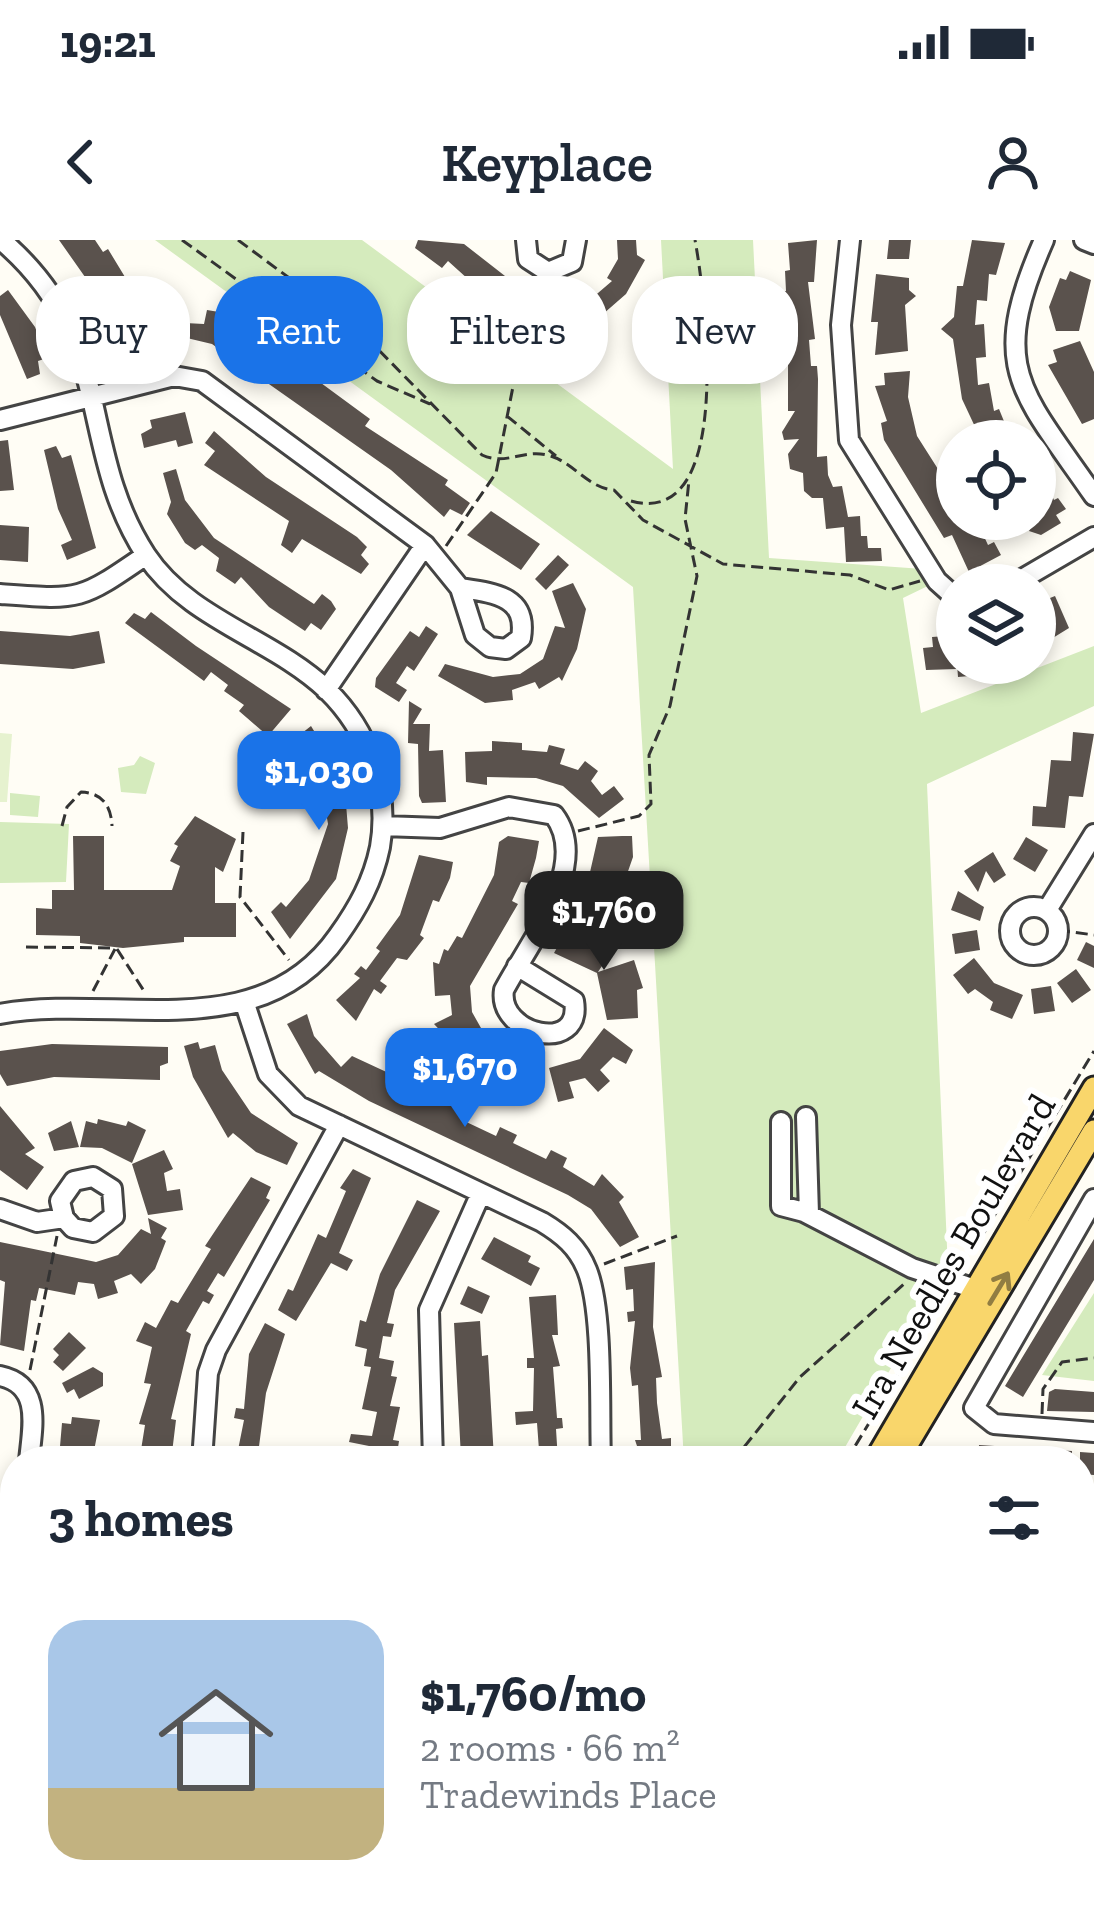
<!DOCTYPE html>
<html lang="en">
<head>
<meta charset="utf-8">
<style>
  body { margin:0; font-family:"Zilla Slab",serif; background:#f2f2f3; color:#1f2937; height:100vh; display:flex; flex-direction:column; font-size:45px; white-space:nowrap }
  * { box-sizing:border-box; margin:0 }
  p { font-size:39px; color:#747a83 }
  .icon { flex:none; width:66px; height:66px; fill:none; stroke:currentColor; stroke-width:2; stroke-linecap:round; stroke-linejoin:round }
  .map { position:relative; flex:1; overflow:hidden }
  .side { position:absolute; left:0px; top:1206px; width:1095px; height:468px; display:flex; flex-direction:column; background:#fff; border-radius:48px 48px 0 0; box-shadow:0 6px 18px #0003 }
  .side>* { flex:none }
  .top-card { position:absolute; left:36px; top:36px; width:1023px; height:108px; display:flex; gap:24px }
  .buttons { position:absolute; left:936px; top:180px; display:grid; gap:24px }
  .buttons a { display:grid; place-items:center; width:120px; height:120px; border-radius:50%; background:#fff; box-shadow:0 6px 18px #0003; font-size:60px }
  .price { position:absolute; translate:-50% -102px; padding:0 27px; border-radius:24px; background:#1a73e8; color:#fff; font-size:39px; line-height:78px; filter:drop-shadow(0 3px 6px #0008) }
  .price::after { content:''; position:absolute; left:50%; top:72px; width:36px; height:27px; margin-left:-18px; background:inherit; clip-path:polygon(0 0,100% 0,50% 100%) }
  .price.active { background:#222; color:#fff }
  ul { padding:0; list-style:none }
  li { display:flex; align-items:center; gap:36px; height:300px; padding:0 48px }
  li+li { border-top:3px solid #e0e1e3 }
  li span { display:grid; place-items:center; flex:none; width:336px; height:240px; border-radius:36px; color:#555 }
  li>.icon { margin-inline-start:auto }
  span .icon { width:144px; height:144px; fill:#fffc; stroke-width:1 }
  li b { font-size:51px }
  h2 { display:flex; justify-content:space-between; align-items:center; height:144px; padding:0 48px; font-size:51px }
  .tag { padding:0 42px; border-radius:48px; background:#fff; box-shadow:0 6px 18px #0003; font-size:42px; line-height:108px }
  .tag.active { background:#1a73e8; color:#fff }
  .status { display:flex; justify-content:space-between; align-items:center; height:84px; padding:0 60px; background:#fff; direction:ltr }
  .status svg { height:33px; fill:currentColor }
  header { display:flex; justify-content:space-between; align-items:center; height:156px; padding:0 48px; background:#fff; font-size:54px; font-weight:600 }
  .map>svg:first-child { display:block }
  .green { fill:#d5ebbd }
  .pitch { fill:#e6f2cf }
  .building { fill:#5a524d }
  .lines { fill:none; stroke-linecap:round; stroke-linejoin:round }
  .minor-casing { stroke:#444; stroke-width:24 }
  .major-casing { stroke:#222; stroke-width:27 }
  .path { stroke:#333; stroke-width:3; stroke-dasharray:12 6; stroke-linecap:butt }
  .minor { stroke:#fff; stroke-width:18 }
  .major { stroke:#f9d66b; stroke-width:21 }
  .oneway { stroke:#917d42 }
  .labels { text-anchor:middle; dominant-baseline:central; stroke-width:12; stroke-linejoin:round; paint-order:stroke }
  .street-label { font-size:39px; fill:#111; stroke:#fff }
</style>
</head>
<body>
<div class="status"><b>19:21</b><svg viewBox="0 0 49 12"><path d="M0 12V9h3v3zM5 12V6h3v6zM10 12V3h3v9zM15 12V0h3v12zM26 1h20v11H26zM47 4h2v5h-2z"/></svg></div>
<header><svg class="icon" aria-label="back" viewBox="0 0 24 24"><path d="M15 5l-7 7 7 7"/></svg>Keyplace<svg class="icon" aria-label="person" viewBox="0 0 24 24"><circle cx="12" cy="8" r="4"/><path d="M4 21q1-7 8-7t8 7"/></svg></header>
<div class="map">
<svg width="1094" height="1674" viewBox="0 0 1094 1674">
  <rect width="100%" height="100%" fill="#fffdf5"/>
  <!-- green -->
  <path class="green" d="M155,0H362L673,229L661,0H753L769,318L923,329L934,343L903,358L921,473L1094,406V466L927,544L948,1030L837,1221H684L633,347Z
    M140,516L155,523L146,554L121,552L118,528L134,525Z
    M10,553L40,556L38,577L10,575Z
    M0,582L69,584L66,642L0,643Z
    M1094,1053V1141L1042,1135Z"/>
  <!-- pitch -->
  <path class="pitch" d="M0,493L12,494L7,562H0Z"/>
  <!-- building -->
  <path class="building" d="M59,0H95L103,12L108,9L128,42L122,45L127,53L114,60L108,48L97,54Z
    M418,0L464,4L505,36L499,45L522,61L510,77L448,21L442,28L415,8Z
    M617,0H636L637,15L645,20L626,54L595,81L600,101L582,106L578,90L570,88L537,92L535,72L584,65L612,41L607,38L618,19Z
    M817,0L814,42H808L815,99L809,100L811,126H817L818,139L817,217L827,216L828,235L833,247L842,246L848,277L860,276L861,296H867L868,308H881L882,321L846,322L844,287L826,289L823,258H812L804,251L803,233L790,229L788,214L799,199L784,200L782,192L795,171H788V119L770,120L768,99H760L759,76L781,75L779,51H786L785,31L790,30L788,3Z
    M889,0H911L909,19H887Z
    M972,0L1005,3L996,35L989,34L987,61L977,60L975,85L984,84L986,117L976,118L978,145L989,143L994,171L999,169L1012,201H984L977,191L962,159L953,99L941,89L954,77L957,46H963Z
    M1070,31L1091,40L1079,91H1056L1049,67L1060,38L1066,40Z
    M876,34L909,38V50L916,56L905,65L908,111L875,115L878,82H871Z
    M8,50L35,87L47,118L38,121L40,134L27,139L0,75V56Z
    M207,70L237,75L234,80L274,111L269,117L305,142L320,121L331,129L321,143L370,179L365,186L448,240L445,245L470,263L462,275L450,269L444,277L391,230L212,104L170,94L168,71L185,72V83L204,84Z
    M155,78L163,90L117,102L113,88Z
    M1080,101L1094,132V179L1082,184L1048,125L1057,122L1053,110Z
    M910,131L908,157L917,196L957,259V279H976L988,305L994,302L1001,315L969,332L952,295L944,298L884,200L881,183L887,181L875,146L885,145L884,133Z
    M185,172L193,203L178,207L176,200L144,208L141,194L152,188L150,180Z
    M214,191L266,237L357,297L367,307L361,315L369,324L361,334L302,299L292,313L281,305L289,281L204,225L215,211L205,203Z
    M8,200L14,250L0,251V201Z
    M56,206L62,218L71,215L96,308L67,320L61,305L72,300L58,269L44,210Z
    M1035,220L1054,260L1058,258L1066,269L1056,275L1061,283L1041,295L1029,291L1035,279Z
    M176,229L185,260L214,298L314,364L322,354L331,361L336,369L321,390L311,383L305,391L269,367L241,337L235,344L216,331L219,318L202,305L195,310L185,303L167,274L171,262L163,233Z
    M491,271L540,304L521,330L467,295Z
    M0,285L29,287L28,322L0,320Z
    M558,315L569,325L546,350L535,339Z
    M573,343L586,369L577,409L562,441L559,437L539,449L535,442L512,450L513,460L485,463L438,436L445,424L493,437L520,434L543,419L555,386L565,388L552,351Z
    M1055,356L1069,388L1035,409V364Z
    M151,372L196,406L291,469L268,496L239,471L244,465L224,451L228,445L211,432L204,441L125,383L134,373L145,379Z
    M426,386L438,394L414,431L407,426L396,443L407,450L399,462L375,447L376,438L410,391L419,397Z
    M0,391L70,396L99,391L105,423L73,429L0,424Z
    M946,396V401L957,400V423H979L981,435L958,437L957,424V429L926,430L923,408L933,407L932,397Z
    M409,461L422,469L413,484H430L429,511L443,510L446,562L422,563L419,556L418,504L408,503Z
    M311,486L344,540L348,588L336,639L290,699L271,672L281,662L286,667L309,640L328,584L323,554L292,501Z
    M1073,492L1094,494L1083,557L1069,556L1065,588L1032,586L1033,566L1046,567L1051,520L1071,521Z
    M492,501L522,503V510L547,512L549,505L565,509L560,524L578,530L585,521L598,531L591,541L602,555L614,546L624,559L599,578L563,546L536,538L487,537V545L466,542L465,512L492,511Z
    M195,576L236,599L223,632L215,627V663H236V697H184V702L123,708L80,703V696L36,695V668L52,669V650H74L73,596H104V650H172L180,626L170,621L178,606L174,604Z
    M508,596L539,601L536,618L529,643L521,642L512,661L518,664L470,746L472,772L481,788L453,804L434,784L452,775L450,755L435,756L433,722L439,724L444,709L448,711L457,696L462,698L494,635L499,602Z
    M622,596H632L633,617L612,677L583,663L598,597Z
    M1026,597L1048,610L1035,632L1013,619Z
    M993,612L1006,635L994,643L986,631L978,652L964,631Z
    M419,615L453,622L450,638L439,662L433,660L420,695L424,698L407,720L397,718L380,741L387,746L381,754L374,749L356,781L336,760L360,738L354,734L361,726L366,730L380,711L376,708L400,675Z
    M958,651L984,667L980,681L951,670Z
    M569,686L615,706L598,732L634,720L643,748L637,750L638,778L607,780L597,733L554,713Z
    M977,690L980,710L955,714L952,694Z
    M1086,702L1094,706V728L1077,720Z
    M974,718L994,743L1023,755L1012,779L990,770L993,762L975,749L968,754L953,735Z
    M1076,729L1091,750L1072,763L1057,743Z
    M1051,746L1055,771L1034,774L1031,749Z
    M307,774L314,796L341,827L352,816L451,862L460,844L473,850L460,879L496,896L500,887L517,895L513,903L546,919L551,910L567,918L563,927L594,946L602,934L624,957L619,962L639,997L620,1007L591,969L568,955L369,861L319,831L315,834L287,784Z
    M604,788L633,810L626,824L613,817L600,830L610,841L598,852L585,838L569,842L574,858L558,862L549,828L580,819Z
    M481,791L512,813L543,824L529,859L489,839L483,852L468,845L476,828L463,818Z
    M198,802L200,809L215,805L222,830L251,873L298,903L287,925L256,912L233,893L228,898L193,837L184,806Z
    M52,804L168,807V823L160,826V840L54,837L7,846L0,834V811Z
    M0,866L35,908L25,914L44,927L27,950L0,930Z
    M98,879L126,886L128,881L146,890L132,923L102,908L80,907L86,881L97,884Z
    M71,881L79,907L54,911L48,893Z
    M164,910L173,929L164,933L167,951L180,949L183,970L148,975L132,924Z
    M353,929L371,938L339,1013L353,1020L347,1031L331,1023L296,1081L278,1070L288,1049L293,1051L318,994L326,998L346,951L340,948Z
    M251,937L271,947L266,958L270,960L224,1037L218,1033L207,1051L214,1055L209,1064L203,1061L186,1091L191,1094L171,1179L176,1180L171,1221L156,1219L157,1213L141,1210L145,1185L139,1184L151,1144L144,1143L152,1107L136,1101L145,1082L156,1088L171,1060L178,1063L211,1009L205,1006Z
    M417,960L440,971L395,1050L387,1083L394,1084L391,1097L383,1096L379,1118L394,1121L391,1136L397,1137L390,1166L400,1167L393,1200L399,1201L396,1221H371L374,1207L349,1202L351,1194L372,1196L377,1172L362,1169L371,1127L364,1126L367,1109L355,1106L360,1080L366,1082L380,1034Z
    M148,978L167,988L161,998L166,1001L155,1029L141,1044L131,1034L114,1041L118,1053L98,1059L94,1044L78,1042L75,1055L39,1048L36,1061L31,1060L24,1111L0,1105L5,1042L0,1040V1002L96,1022L118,1015L141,989L151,994Z
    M494,997L531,1016L528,1022L540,1028L531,1046L481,1019Z
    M1094,999V1040L1023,1157L1005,1146Z
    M655,1022L653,1087L662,1137L656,1138L657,1163L662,1199L671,1198V1208L660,1209V1221H642L635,1200H641L638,1145L632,1146L630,1128L635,1081L628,1082L627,1072L634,1071L633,1049L626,1050L624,1027Z
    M468,1046L490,1056L482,1074L460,1064Z
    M556,1055L558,1095H552L560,1126L553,1127L557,1178H562L563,1188L556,1189L558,1221H533L532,1211L539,1210L537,1183L516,1185L515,1172L533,1171L534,1128H527V1118H534L529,1057Z
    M480,1081L482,1116L488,1115L494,1219L466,1221L461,1218L454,1083Z
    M265,1083L285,1094L266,1153L258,1214L238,1210L244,1180L234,1178L236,1168L244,1169L249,1114Z
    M69,1092L86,1108L63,1131L53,1122L59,1115L53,1109Z
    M93,1127L103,1133V1146L79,1159L74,1149L67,1153L62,1143Z
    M1055,1149L1094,1152V1172L1047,1171L1049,1152Z
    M72,1177L100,1180L92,1221L59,1218L62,1183L71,1184Z
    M979,1205L1072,1211V1221H978Z
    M1080,1212L1094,1213V1235L1080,1234Z
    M1084,1301L1094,1302V1329L1082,1328Z
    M1080,1460L1094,1470V1488L1087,1499L1080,1493Z
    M1080,1571L1091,1572L1088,1606H1080Z
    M78,1659H127L176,1669L175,1674H75Z
    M992,1659H1054V1674H982L983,1662Z"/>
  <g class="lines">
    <defs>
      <path id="minor" d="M526,0L528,19L548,32L572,22L576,0
        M850,0L841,85L849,200L937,341L957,359
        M1044,0C987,129 1021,150 1094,256
        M1084,0L1094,4
        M0,180L174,136L202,141L425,305L460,348L475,395L490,407L506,409L521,398C528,356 494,353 460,348
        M1012,345L1094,297
        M0,354C81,360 79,361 146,315
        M326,450L425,305
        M383,586L440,588L509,567L554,575C592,625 528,704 504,750C497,795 583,815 574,761L517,726
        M1010 691a24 24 0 1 1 48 0a24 24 0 1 1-48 0Z
        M1047,670L1094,594
        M245,764L268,834L299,866L542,982C562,994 578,1007 587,1030C604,1073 599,1172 601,1221
        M0,774C115,753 259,809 338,696C358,668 373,641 380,607C390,550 369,491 327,450C272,398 189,380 146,315C75,206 118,99 1,0
        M806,877L809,974
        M781,882V966L804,972L912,1028L975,1049
        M1094,959L974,1168L994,1184L1094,1192
        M0,969L37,982L64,978L73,988L93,992L114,976L112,949L93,937L74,941L60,961L64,978
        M0,1136C43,1145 32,1188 29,1221
        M202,1221L208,1133L216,1110L339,885
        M433,1221L429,1070L481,953
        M1080,1363L1094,1382
        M1080,1408L1094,1389
        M1080,1417L1094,1432
        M14,1420L15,1399
        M11,1674L15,1628
        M58,1674L61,1659
        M1067,1674L1068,1659"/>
      <path id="major" d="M875,1221L1094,848
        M897,1221L1094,891
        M0,1561L15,1564
        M0,1584L15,1587
        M362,1659L483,1674
        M498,1659H584
        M623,1659L640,1674"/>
    </defs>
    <!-- minor casing -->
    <use href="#minor" class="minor-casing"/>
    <!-- major casing -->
    <use href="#major" class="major-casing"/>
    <!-- path -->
    <path class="path" d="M182,0L377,141L430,164
      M238,0L358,89L482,215C506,226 523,209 547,215C573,221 587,248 614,250L643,280L723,324L850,335L889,350L920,341
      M507,176L556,216
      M631,261C736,290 705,54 695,0
      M446,306L496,233L533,45
      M62,586L67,567L81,552C102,553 111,565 112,586
      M578,591L639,576L651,564L649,515L670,466L697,336L685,279L689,240
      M243,592L240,657L289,720
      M1058,690L1094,695
      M26,707L116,708
      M117,709L144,751
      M93,751L115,709
      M604,1024L677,996
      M962,1029L1094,811
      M30,1130L57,996
      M1042,1174L1043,1149L1062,1122L1094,1118
      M733,1221L800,1137L904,1044
      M846,1221L945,1058
      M0,1465L2,1437
      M165,1659L238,1674
      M285,1659L348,1672
      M675,1659L680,1674
      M116,1674L119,1659
      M165,1674L168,1661
      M214,1674L217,1659"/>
    <!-- minor -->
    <use href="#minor" class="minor"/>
    <!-- major -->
    <use href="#major" class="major"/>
  </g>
  <!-- one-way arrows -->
  <defs><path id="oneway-shaft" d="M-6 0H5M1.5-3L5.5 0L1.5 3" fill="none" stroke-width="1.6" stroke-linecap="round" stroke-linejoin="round" transform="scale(3)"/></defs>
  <use class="oneway" href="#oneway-shaft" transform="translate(999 1048) rotate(-59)"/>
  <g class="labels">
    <!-- street labels -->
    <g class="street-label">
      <text transform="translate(953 1016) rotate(-60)">Ira Needles Boulevard</text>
    </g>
  </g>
</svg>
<div class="buttons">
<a><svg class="icon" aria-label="locate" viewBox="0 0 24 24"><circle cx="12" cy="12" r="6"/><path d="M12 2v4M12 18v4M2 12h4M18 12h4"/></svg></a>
<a><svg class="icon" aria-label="layers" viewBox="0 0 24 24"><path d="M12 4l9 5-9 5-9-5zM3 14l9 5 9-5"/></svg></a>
</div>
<b class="price" style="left:319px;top:593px">$1,030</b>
<b class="price active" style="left:604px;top:733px">$1,760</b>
<b class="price" style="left:465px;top:890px">$1,670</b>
<div class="top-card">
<a class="tag">Buy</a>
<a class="tag active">Rent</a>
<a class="tag">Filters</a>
<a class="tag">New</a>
</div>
<section class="side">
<h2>3 homes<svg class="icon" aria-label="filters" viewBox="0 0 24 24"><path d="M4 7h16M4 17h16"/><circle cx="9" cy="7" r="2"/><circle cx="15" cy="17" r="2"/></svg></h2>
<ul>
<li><span style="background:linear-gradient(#a9c7e8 70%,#c2b280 0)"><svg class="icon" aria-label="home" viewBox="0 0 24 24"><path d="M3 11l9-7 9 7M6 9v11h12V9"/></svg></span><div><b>$1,760/mo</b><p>2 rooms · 66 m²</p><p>Tradewinds Place</p></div></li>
</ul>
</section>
</div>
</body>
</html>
